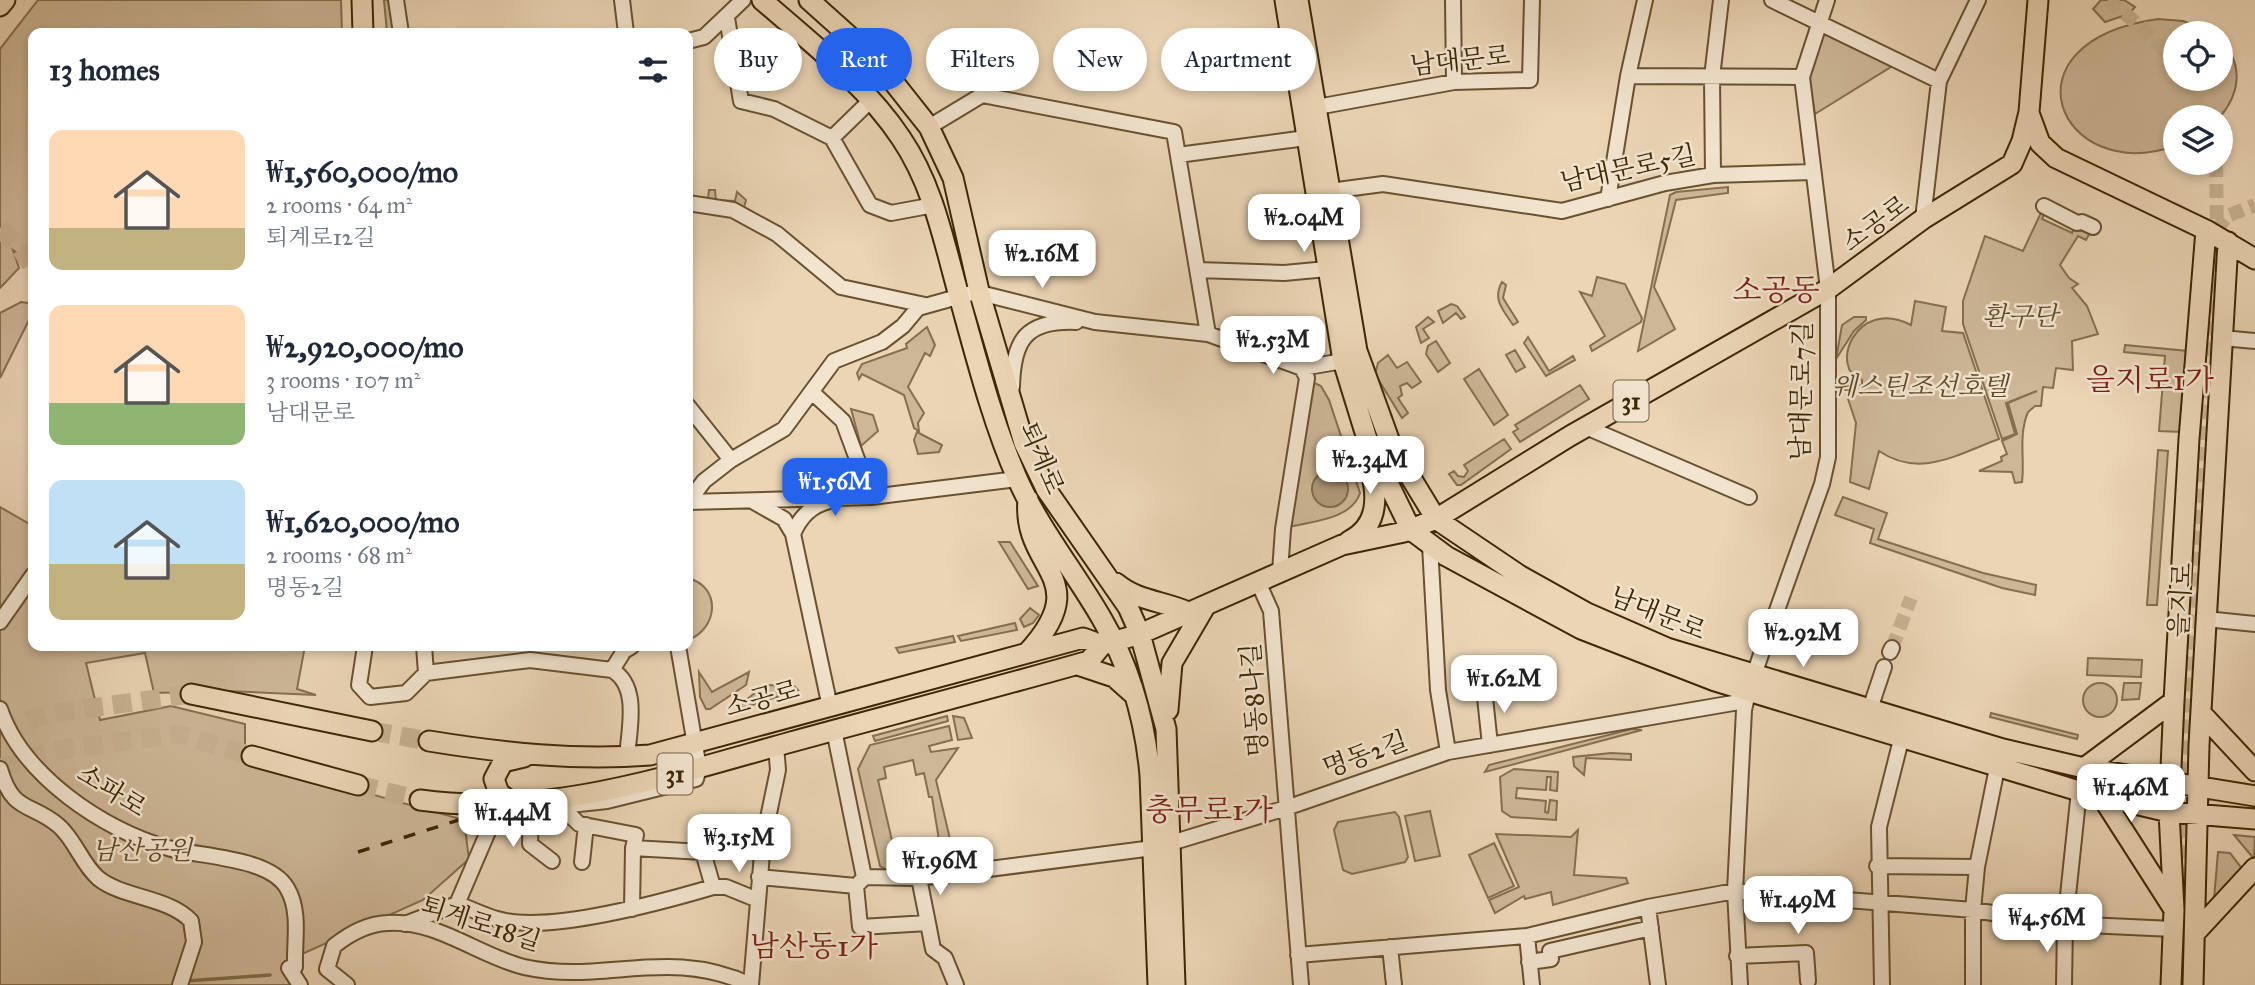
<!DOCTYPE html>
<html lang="en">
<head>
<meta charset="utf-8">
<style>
  body { margin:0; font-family:"IM FELL Great Primer","Noto Serif KR",serif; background:#f2f2f3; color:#1f2937; height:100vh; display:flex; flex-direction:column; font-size:26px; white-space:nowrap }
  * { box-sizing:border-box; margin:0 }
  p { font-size:23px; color:#747a83 }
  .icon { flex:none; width:38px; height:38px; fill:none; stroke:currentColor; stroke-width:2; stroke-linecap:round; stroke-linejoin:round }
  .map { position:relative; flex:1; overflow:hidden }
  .details { position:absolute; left:28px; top:28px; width:665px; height:623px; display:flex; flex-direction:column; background:#fff; border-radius:14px; box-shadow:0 4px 10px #0003 }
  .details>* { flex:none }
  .banner { position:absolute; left:714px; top:28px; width:665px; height:63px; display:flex; gap:14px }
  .tools { position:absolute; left:2163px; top:21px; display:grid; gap:14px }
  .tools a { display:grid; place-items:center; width:70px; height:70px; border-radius:50%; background:#fff; box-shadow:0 4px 10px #0003; font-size:35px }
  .price { position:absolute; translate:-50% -60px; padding:0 16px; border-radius:14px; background:#fff; color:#222; font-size:23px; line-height:46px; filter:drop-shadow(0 2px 4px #0008) }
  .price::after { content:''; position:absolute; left:50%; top:42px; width:21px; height:16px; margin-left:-10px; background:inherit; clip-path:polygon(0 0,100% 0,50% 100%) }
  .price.selected { background:#2563eb; color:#fff }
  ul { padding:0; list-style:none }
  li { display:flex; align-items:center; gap:21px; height:175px; padding:0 21px }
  li span { display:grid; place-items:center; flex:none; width:196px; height:140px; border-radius:14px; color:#555 }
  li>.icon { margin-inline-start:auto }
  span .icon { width:84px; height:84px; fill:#fffc; stroke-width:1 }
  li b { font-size:30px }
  h2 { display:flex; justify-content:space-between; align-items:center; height:84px; padding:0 21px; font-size:30px }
  .tag { padding:0 24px; border-radius:32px; background:#fff; box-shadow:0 4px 10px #0003; font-size:24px; line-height:63px }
  .tag.selected { background:#2563eb; color:#fff }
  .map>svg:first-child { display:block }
  .green { fill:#cdb797; stroke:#856f4e; stroke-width:2; fill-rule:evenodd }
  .water { fill:#b09a79; stroke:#826c4a; stroke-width:2 }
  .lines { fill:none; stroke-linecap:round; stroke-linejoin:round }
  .stream { stroke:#826c4a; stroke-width:3.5 }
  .minor-tunnel { stroke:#c8b292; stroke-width:14; stroke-dasharray:14 7; stroke-linecap:butt }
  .major-tunnel { stroke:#c8b292; stroke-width:19; stroke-dasharray:19 10; stroke-linecap:butt }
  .minor-casing { stroke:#685230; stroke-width:18 }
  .major-casing { stroke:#3d2704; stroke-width:23 }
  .minor { stroke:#f2e4cf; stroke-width:14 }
  .major { stroke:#ebd5b5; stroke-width:19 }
  .rail { stroke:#3d2704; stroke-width:3.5; stroke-dasharray:12 12; stroke-linecap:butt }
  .labels { text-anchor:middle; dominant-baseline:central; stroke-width:5; stroke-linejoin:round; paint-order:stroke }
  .shield { fill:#f2e4cf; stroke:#736041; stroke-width:2 }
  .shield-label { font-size:24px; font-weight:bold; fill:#3d2704 }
  .street-label { font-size:26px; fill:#3d2704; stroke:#f2e4cf }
  .park-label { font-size:26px; font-style:italic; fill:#614b29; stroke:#f2e4cf }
  .quarter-label { font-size:30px; fill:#7a1f14; stroke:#f2e4cf }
</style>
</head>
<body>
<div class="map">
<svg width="2255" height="985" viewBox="0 0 2255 985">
  <rect width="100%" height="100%" fill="#ebd5b5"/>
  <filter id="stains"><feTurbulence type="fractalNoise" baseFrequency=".00286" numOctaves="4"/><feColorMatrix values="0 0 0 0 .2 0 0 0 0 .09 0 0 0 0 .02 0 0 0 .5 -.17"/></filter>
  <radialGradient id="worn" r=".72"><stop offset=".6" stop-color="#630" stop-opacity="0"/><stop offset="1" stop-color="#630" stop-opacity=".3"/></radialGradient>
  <!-- green -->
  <path class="green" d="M38,0H341L342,33H33V264L13,250L19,268L0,288V49Z
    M384,0H389L396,33H387Z
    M2101,0H2124L2135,7L2129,14L2105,22L2093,9Z
    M2158,19L2183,21L2214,33H2175V79H2221V39C2243,64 2241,92 2220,117H2175V146C2059,186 1997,42 2158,19Z
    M1824,32L1894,65L1815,114L1807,71Z
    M1728,187V193L1676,200L1654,287L1675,329L1638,351L1670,195L1676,192Z
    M709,190H715L716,200L735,201L737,192L746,200L743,211L688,197L708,198Z
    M2046,202L2049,203L2042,219L2072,233L2081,217L2093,227L2086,240L2078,236L2060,265L2069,278L2078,284L2072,288L2087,306L2098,334L2072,341L2073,370L2056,368L2053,388L2043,387L2041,406H2035L2028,412C2018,436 2025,459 2022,482L2015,483L2012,472L1979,471L2002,461L2001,457L2007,454L2002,441L2017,434L2008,403L2037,391L2006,403L2015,434L2002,439L1963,324V301L1985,236L2023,251Z
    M1597,277L1625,284L1642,318L1641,322L1592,351L1590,346L1605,336L1580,292L1592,296Z
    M1502,282L1506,285L1503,298L1518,322L1513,325C1503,310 1492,299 1502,282Z
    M1915,301L1946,307L1942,331L1963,333L1999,439C1958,454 1920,479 1879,451L1869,489L1850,482L1856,423L1845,390L1862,385V380C1828,370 1855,296 1911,325Z
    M21,302L28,303L32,308L31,316L0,378V313Z
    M1451,304L1457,306L1465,317L1461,319L1456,313L1443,323L1438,311Z
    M1428,317L1434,322L1423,329L1429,338L1421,343L1416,327Z
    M1854,317H1866V320L1854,331L1836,359L1842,325Z
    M927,327L935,345L930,356L925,353L908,387L924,413L918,423L919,431L914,428L904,395L862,374L859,379L857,373L862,364L907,348L906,344Z
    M1528,337L1549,371L1573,356L1575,360L1546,376L1524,343Z
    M1436,341L1450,363L1438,372L1426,354L1428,346Z
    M2125,345L2188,351L2181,432L2159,431L2165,356L2124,352Z
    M1515,350L1525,367L1516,372L1506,355Z
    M1388,355L1397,368L1407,362L1421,382L1412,388L1407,383L1400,386L1402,395L1398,398L1408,413L1402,418L1375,374L1378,363Z
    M1479,369L1508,415L1494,425L1464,379Z
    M1310,381L1321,386L1329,400L1360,493C1352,519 1313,521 1290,527Z
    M1580,385L1589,399L1520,442L1513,432L1518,429L1515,425Z
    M851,409L873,415L878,431L861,446Z
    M917,432L942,445L939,452L918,454L914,440Z
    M1504,439L1511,449L1461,485H1457L1449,474L1454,471L1458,476L1464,477L1468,471L1464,465Z
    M2158,450L2168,451L2157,605H2147Z
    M1843,497L1887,513L1878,539L1983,573L2036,585L2035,595L2002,588L1870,543L1874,529L1835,515Z
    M0,507L33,526V646H305L297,689L316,695L226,691L154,693L145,653L86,663L100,720L171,706L245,724V759L464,820L469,859L423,900L295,957L300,985H0Z
    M999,542H1010L1038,586L1028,589Z
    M688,578C722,587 718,629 688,640Z
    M1030,608L1039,615L1033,623L1024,627L1020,619Z
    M1015,623L1017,630L961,641L958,636Z
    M953,636L955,642L899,653L896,648Z
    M2088,658L2142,660L2141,677L2087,675Z
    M699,672L712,692L749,672L746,685L710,709H706L700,697Z
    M2124,683H2141L2139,699L2122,700Z
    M2083 700a17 17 0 1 1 34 0a17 17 0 1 1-34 0Z
    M765,685L794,686L798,690L740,709L741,704Z
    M1991,713L2078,735L2077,739L1990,717Z
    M947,716L948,721L875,741L873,736Z
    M953,716L964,718L972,738L958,740Z
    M949,726L952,740L929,746L931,752L958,748L936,780L955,860L890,872L880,866L858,769L870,745ZM913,760L916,775L924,773L929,797H932L940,846L932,848L934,859L906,865L904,857L896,858L878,780L886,778L884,767Z
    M1632,729L1642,730L1485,772L1489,765Z
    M1611,753L1631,754V760L1586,758L1584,775L1574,766L1573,757Z
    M1514,769L1558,772L1557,791L1550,790L1551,777H1547L1546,790L1517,788L1516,798L1546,801L1545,812L1548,813L1550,800L1557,801L1556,820L1511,817L1502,811L1500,777Z
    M1430,811L1440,856L1415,861L1405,816Z
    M1395,812L1399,817L1408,857L1405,862L1352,874L1343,870L1334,830L1338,822Z
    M1578,830L1574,875L1626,878L1628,883L1553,905L1551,892L1525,899L1524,896L1495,913L1489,900L1519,887L1496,834L1571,837Z
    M2234,835L2255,837L2254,859Z
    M1494,843L1514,886L1488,898L1469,855Z
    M2218,852L2230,853L2243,870L2214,899Z"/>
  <!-- water -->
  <path class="water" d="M1312 489a18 18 0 1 1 36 0a18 18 0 1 1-36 0Z"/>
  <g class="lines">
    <!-- stream -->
    <path class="stream" d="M186,981L270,975"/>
    <!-- minor-tunnel -->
    <path class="minor-tunnel" d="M2108,0L2144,29L2175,63
      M2186,79L2205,117
      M2216,163L2217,229
      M1892,648L1911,598
      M2182,985L2185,924L2180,771L2217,229L2227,216L2255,205"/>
    <!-- major-tunnel -->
    <path class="major-tunnel" d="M0,228L21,249L33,268
      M0,730L48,714L191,694
      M372,731L429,741
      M0,768L52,751L179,734L252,756
      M358,785L420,800"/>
    <defs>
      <path id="minor" d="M396,0L401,33
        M622,0L626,33
        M1453,0L1454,82
        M1772,0L1939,81
        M727,18L741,101L774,109L832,138L870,205L891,213L934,205
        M688,41L704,37L743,0
        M1628,76L1802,77
        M1317,107L1454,82L1530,80L1532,0
        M929,127L982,95L1174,132L1208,334
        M832,138L870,101
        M1178,155L1306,138
        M1713,175L1712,77L1721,0
        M1330,191L1383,184L1562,211L1665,183L1713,175L1813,172
        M1608,199L1628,76L1645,0
        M688,203L733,210L777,234L841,287L925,305
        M2044,206L2077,223L2082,222L2093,227
        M1923,219L1939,81L1978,0
        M1198,270L1284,273L1327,269
        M980,293L1095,322L1208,334L1302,368L1343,361
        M2222,338L2255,341
        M1012,387C1013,340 1026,320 1076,322
        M813,393L843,421L871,497H865
        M688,406L731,460
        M1586,427L1749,497
        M688,502L704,481L731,460L784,429L834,361L882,342L903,326L918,308L979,291
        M688,502L871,497L1017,479
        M754,502L784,519L793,534L830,707
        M793,534C800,517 811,505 830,501
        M1430,545L1438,690L1448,752
        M1280,572L1283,529L1307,378L1302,368
        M1258,582L1271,611L1301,985
        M1776,613L1822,484L1828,457V289L1802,77L1827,0
        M2206,619L2255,624
        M0,622L33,575
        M365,646L359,685L370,697L406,693L426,673
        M424,646L426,673L530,660L612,670L624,651L632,646
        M1890,652L1892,648
        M612,670C640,686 629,729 627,757
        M1754,675L1772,622
        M1484,688L1490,745
        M0,709C22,775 103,830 168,848C200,857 269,857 287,888C301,911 294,942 295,967L289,968L300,985
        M1870,709L1884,667
        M834,730L864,877
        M0,769C13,814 31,802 59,826C75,840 82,864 98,878C122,898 169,897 191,921L194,942L180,985
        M563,808L579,824L636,835L633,848L703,852L713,887
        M531,811L530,844L552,861
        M1171,843L1286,808L1448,752L1745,701
        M582,862L586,825
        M1877,866L1977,867
        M759,877L856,886L863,879
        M864,877L919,878L1153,848
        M919,878L928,923
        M856,886L860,927L928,923L933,949L945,958L956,985
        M457,904L496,813L607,801L696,779L699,768L678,646
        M1648,907L1658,985
        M632,909L633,848
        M405,924L457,904C470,908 483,915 497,919C547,934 662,902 713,887H726L758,900
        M1527,936L1532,985
        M1390,947L1394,985
        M1298,955L1527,936L1648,907L1735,891L1973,910L2065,924L2173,929
        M1737,956L1806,953L1808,981
        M1529,962L1551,959L1550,951L1651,928
        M347,985L327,969L334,946C349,934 367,924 387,923C436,919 479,956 524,967C604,985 667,946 751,985L763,842L778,770L776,746
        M1740,985L1735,891L1744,710L1748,693
        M1882,985L1879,827L1901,740
        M1973,985V910L1977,867L1997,768
        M2064,985L2065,924L2079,791"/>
      <path id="major" d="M362,0L363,33
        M762,0C810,42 866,85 901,138C933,185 944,242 959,296C976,357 992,421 1017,478C1039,528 1075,572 1102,619C1130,667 1145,720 1150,775L1158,985
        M809,0L876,60L929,127L953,178L979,291L1024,443L1046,489L1128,607L1140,634L1166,729L1175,985
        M1285,0L1343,361L1368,442L1411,530L1446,556L1581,629L1715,681L2079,791L2169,812L2255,819
        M1298,0L1357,351L1391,445L1436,519L1519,575L1587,613L1667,648L2003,749L2084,768L2255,796
        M0,6L5,0
        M2029,113L2040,143L2056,158L2206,230L2255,259
        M1349,541C1379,526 1378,496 1370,468
        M1116,583C1137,601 1164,601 1188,612
        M1027,653C1097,577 1021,570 1028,499
        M1078,665L1114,677L1132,693
        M191,694L372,731
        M1168,710L1172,663L1206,605
        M2201,713L2255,771
        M429,741C503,753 576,761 650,755L1083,638L1102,645L1140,634L1342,545L1404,532L1436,519L1570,436L1828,289L1923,219L2012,164L2022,141L2029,112L2038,0
        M252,756L358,785
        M2084,768L2174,701
        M2102,797L2173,908
        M420,800C546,818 671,775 791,742C890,715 990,689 1089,661L1102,645
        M513,803L499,793L494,779L503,762L524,757
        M2195,933L2255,868
        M2171,985L2174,910L2169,812L2174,701L2189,439L2206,230
        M2193,985L2199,745L2228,242"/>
    </defs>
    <!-- minor casing -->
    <use href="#minor" class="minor-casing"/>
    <!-- major casing -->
    <use href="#major" class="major-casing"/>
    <!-- minor -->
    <use href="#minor" class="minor"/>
    <!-- major -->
    <use href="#major" class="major"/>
    <!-- rail -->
    <path class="rail" d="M358,852L465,818"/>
  </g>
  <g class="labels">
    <!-- shield labels -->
    <g class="shield">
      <rect x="1613.5" y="380.5" width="35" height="41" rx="5"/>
      <rect x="657.5" y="753.5" width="35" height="41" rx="5"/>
    </g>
    <g class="shield-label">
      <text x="1631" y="401">31</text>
      <text x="675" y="774">31</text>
    </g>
    <!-- street labels -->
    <g class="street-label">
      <text transform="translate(1460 60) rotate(-6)">남대문로</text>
      <text transform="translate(1628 168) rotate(-12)">남대문로5길</text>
      <text transform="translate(1875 223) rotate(-36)">소공로</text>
      <text transform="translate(1801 391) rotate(-89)">남대문로7길</text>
      <text transform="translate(1042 458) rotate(67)">퇴계로</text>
      <text transform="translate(2180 600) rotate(-87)">을지로</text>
      <text transform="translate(1658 613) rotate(22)">남대문로</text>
      <text transform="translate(762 698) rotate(-15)">소공로</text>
      <text transform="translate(1254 700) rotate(-94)">명동8나길</text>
      <text transform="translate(1365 754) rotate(-20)">명동2길</text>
      <text transform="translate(112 790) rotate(32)">소파로</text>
      <text transform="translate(481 923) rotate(18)">퇴계로18길</text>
    </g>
    <!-- park labels -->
    <g class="park-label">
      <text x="2020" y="316">환구단</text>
      <text x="1920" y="386">웨스틴조선호텔</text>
      <text x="142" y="850">남산공원</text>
    </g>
    <!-- quarter labels -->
    <g class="quarter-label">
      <text x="1776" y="290">소공동</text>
      <text x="2150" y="380">을지로1가</text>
      <text x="1209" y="810">충무로1가</text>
      <text x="814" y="946">남산동1가</text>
    </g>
  </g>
  <rect width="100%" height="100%" filter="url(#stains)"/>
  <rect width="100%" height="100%" fill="url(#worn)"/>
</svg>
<div class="tools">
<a><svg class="icon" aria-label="locate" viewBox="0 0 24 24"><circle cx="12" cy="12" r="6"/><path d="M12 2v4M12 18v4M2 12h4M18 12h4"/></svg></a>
<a><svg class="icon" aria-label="layers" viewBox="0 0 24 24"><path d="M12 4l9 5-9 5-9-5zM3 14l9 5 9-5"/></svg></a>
</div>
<b class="price" style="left:1304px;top:254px">₩2.04M</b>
<b class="price" style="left:1042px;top:290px">₩2.16M</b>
<b class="price" style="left:1273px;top:376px">₩2.53M</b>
<b class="price" style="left:1370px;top:496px">₩2.34M</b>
<b class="price selected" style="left:835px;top:518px">₩1.56M</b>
<b class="price" style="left:1803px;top:669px">₩2.92M</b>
<b class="price" style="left:1504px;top:715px">₩1.62M</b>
<b class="price" style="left:2131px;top:824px">₩1.46M</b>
<b class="price" style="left:513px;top:849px">₩1.44M</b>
<b class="price" style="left:739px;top:874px">₩3.15M</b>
<b class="price" style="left:940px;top:897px">₩1.96M</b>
<b class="price" style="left:1798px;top:936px">₩1.49M</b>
<b class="price" style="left:2047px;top:954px">₩4.56M</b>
<div class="banner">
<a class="tag">Buy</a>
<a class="tag selected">Rent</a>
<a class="tag">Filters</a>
<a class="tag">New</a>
<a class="tag">Apartment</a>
</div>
<section class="details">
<h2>13 homes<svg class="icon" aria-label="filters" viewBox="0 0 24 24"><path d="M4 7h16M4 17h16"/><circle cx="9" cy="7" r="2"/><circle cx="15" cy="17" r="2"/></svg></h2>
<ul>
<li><span style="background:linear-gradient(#ffd9b3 70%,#c2b280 0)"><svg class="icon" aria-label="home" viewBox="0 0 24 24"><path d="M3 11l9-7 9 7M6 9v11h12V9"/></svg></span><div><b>₩1,560,000/mo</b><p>2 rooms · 64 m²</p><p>퇴계로12길</p></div></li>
<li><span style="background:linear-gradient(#ffd9b3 70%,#8fb573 0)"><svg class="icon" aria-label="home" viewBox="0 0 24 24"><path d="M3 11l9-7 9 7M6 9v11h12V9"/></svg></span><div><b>₩2,920,000/mo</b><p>3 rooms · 107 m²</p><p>남대문로</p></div></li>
<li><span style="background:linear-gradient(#bfe0f5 60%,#c2b280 0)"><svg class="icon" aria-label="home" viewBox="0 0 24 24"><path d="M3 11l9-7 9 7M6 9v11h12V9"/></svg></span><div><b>₩1,620,000/mo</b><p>2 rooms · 68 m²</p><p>명동2길</p></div></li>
</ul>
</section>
</div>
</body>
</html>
